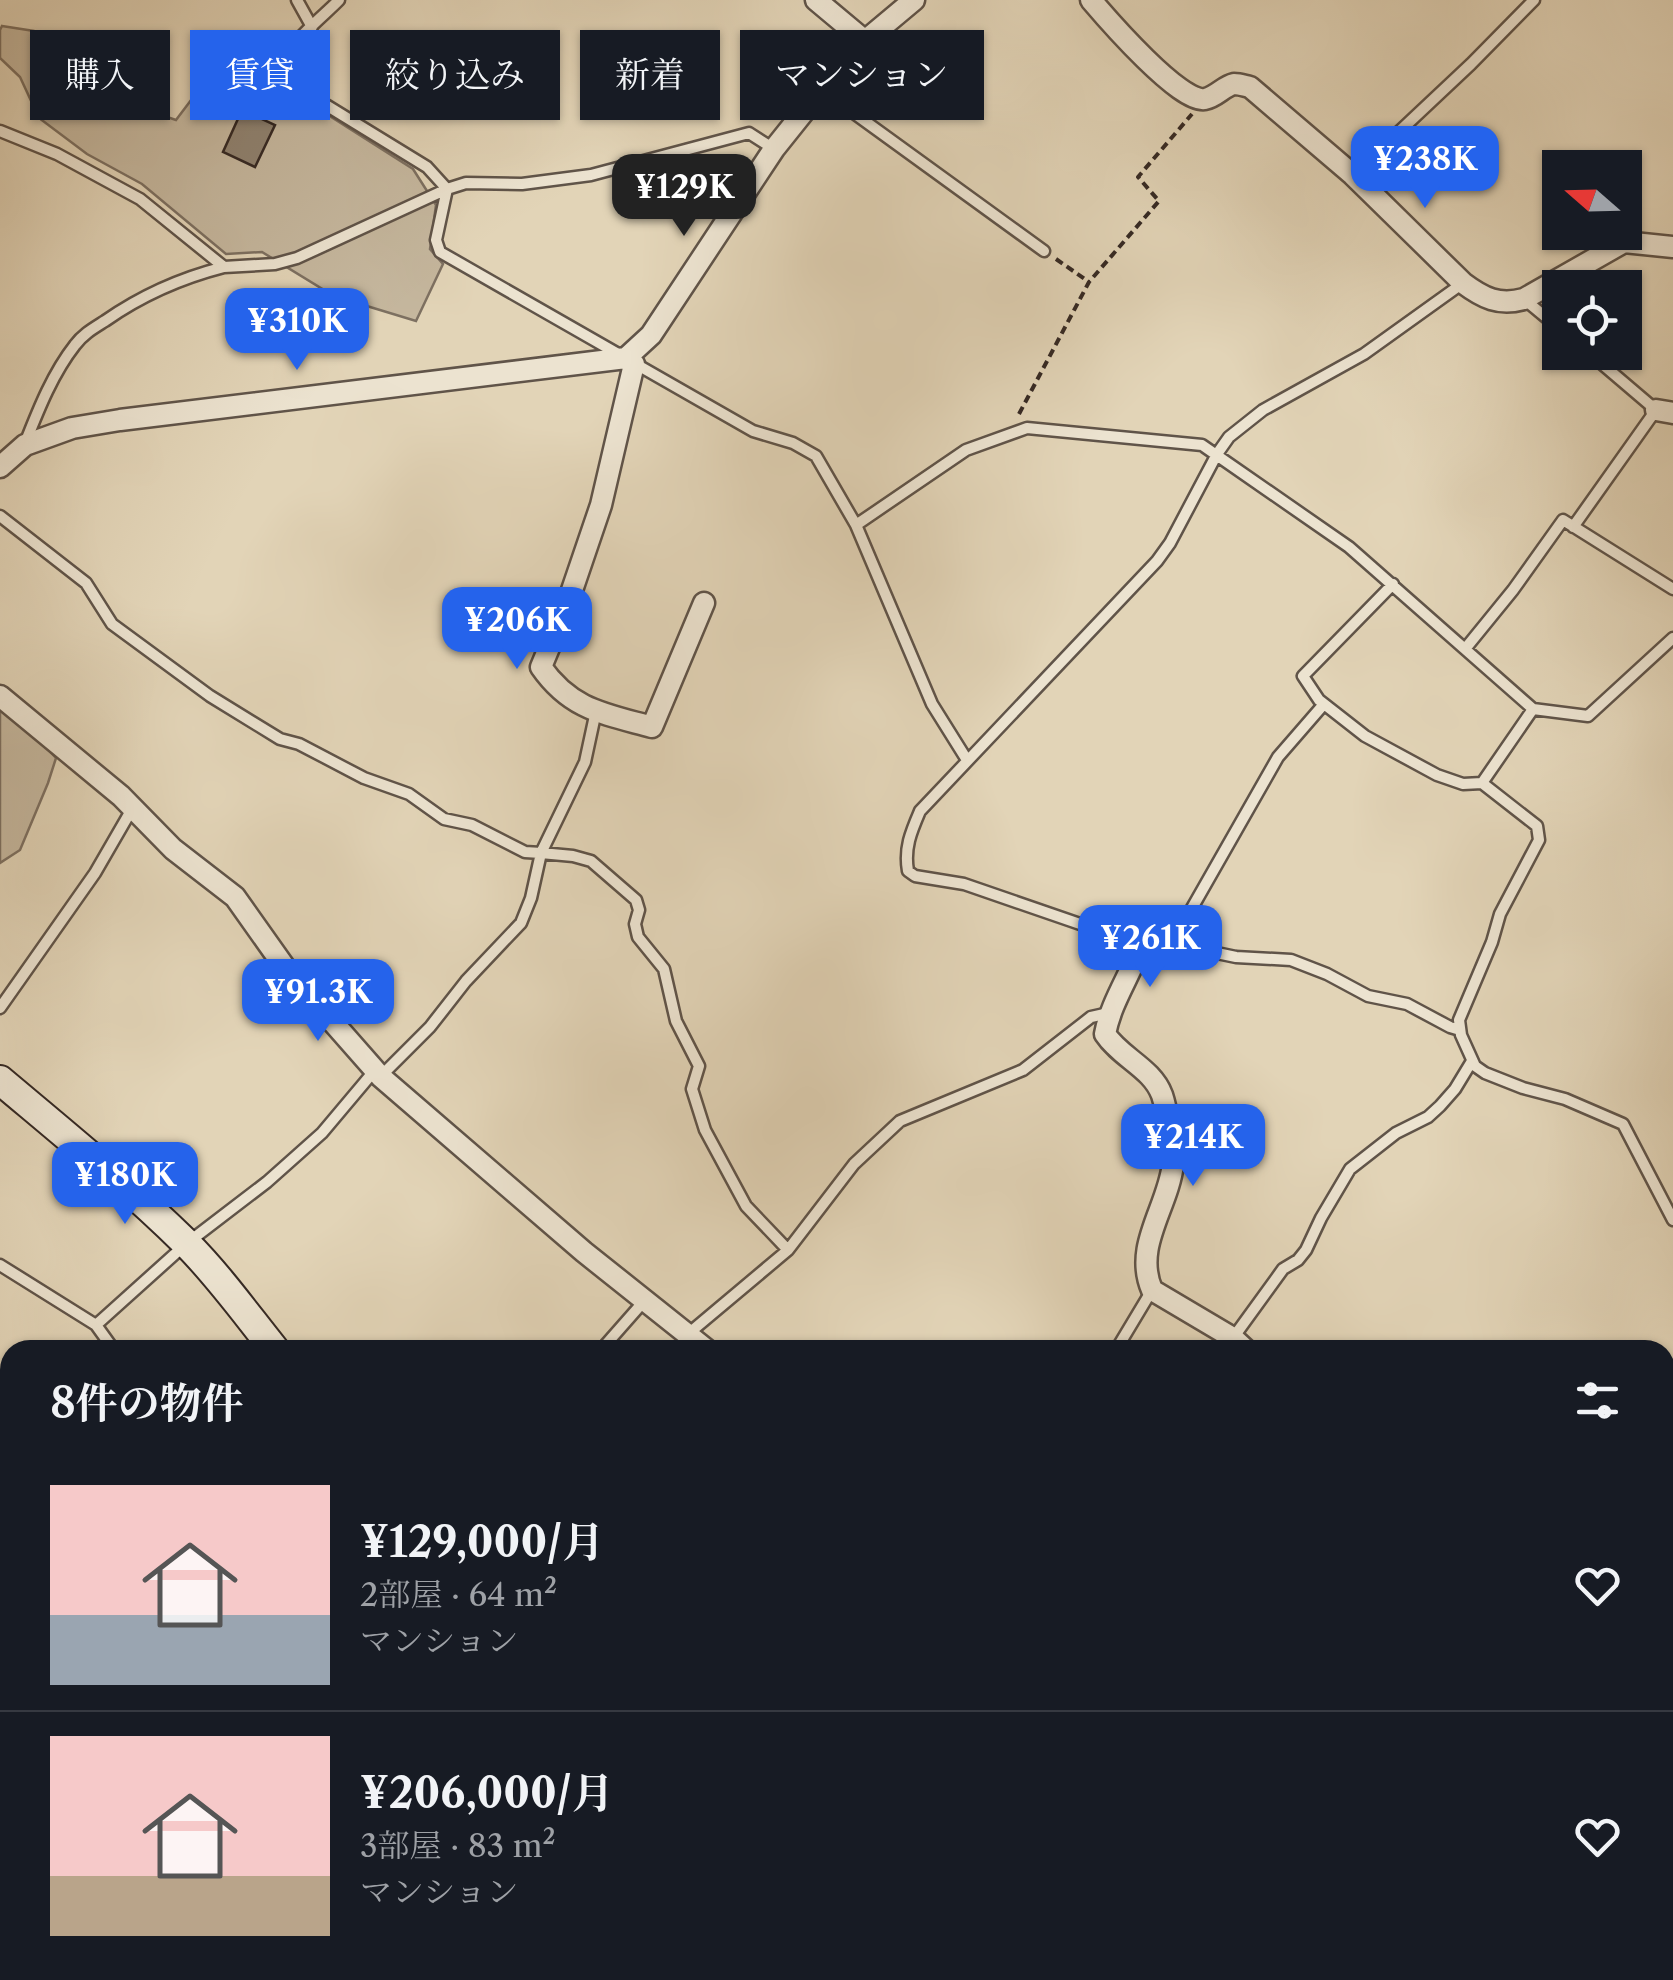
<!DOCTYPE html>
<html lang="ja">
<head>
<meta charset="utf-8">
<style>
  body { margin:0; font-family:"Libre Caslon Text","Noto Serif JP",serif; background:#20242c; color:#f1f3f6; height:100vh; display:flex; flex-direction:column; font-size:38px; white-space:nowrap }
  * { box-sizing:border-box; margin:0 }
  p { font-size:32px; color:#9ea1a6 }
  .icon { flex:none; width:55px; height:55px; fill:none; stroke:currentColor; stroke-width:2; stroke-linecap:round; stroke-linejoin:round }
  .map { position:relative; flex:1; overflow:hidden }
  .side { position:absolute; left:0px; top:1340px; width:1675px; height:640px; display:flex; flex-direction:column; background:#171b24; border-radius:30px 30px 0 0; box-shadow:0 2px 8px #0004 }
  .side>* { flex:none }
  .top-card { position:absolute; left:30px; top:30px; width:1000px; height:90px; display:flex; gap:20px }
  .needle { width:65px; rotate:290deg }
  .fabs { position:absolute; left:1542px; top:150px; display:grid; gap:20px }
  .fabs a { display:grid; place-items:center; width:100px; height:100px; border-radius:0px; background:#171b24; box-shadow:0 2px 8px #0004; font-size:50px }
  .price { position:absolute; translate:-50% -85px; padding:0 22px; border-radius:20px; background:#2563eb; color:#fff; font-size:32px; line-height:65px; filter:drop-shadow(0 2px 5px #0008) }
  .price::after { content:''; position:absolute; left:50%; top:60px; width:30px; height:22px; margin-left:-15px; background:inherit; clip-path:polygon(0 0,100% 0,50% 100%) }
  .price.selected { background:#222; color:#fff }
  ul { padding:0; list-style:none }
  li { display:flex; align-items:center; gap:30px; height:250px; padding:0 50px }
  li+li { border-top:2px solid #363941 }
  li span { display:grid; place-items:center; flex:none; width:280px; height:200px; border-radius:0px; color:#555 }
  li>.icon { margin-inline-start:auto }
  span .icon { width:120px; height:120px; fill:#fffc; stroke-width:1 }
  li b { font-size:42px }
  h2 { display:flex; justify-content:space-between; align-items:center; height:120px; padding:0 50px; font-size:42px }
  .tag { padding:0 35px; border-radius:0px; background:#171b24; box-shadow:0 2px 8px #0004; font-size:35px; line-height:90px }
  .tag.selected { background:#2563eb; color:#fff }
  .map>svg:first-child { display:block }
  .green { fill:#c5b79e; stroke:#7d7061; stroke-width:2.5 }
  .building { fill:#8f8270; stroke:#352924; stroke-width:2.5 }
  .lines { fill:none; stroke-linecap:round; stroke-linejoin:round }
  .lane-casing { stroke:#605449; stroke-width:15 }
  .street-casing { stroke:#605449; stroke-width:25 }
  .secondary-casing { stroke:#352924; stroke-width:32 }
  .path { stroke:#352924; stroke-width:4; stroke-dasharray:8 5; stroke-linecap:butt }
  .lane { stroke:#ece3d0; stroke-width:10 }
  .street { stroke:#ece3d0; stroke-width:20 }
  .secondary { stroke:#ece3d0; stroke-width:28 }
</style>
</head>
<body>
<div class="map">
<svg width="1673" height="1980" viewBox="0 0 1673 1980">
  <rect width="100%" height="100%" fill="#e2d4b7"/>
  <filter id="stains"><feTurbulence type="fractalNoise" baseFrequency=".002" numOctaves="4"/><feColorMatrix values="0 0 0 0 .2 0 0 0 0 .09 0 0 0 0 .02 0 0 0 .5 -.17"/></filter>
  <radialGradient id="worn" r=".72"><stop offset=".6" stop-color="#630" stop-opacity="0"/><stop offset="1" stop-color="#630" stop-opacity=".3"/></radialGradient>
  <!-- green -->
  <path class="green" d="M2,26L34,31L140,108L176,120L228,51L245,54L284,87L413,169L436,205L430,249L443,264L416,321L334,296L262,252L226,254L142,184L87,154L39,118L20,77L0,58V30Z
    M0,705L21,721L56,758L48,783L20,850L0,863Z
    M0,1687H10V1787L0,1773Z
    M122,1970H184L194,1980H127Z"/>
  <!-- building -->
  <path class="building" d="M242,110L275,125L255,167L223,152Z"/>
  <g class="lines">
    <defs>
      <path id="lane" d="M297,0L312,27
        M339,0C325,15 280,50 282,69C283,76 285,78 290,83L427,167L447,189L436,240L440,252L753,431L793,443L816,456L856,525L966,450L1027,428L1202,445L1349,547L1533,709L1588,716L1673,638
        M822,90L1044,251
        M0,131L57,154L140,199L224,267L275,264L297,258L447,189L466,183L522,184L591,175L749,133L774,149
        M1353,175L1471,64L1534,0
        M1524,299L1560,329
        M26,441C39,408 53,373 75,345C83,334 94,328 105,321C142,295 181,278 224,267
        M0,516L86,583L112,624L210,696L280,739L299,744L364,778L409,794L444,819L472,825L525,852L541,853L531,898L521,923L466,981L430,1027L381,1076
        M856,525L932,704L967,760
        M1573,527L1656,410L1588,352
        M1393,584L1303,676L1319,700L1365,736L1437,775L1463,784L1482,783L1537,826L1539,840L1500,914L1492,942L1459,1020L1461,1035L1475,1066L1485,1073L1523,1088L1565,1099L1623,1124L1673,1220
        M1465,649L1513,590L1563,520L1673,589
        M1324,704L1278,757L1175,938L1167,947L1141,945L964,884L915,876L908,871C904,848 911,832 920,811L1157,561L1170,543L1217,454L1229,437L1263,410L1364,354L1463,283
        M596,711L585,762L541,853L573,856L591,861L636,900L639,910L635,924L638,937L664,969L676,1021L699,1066L692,1089L705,1130L746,1206L788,1250
        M1482,783L1533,709
        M1175,938L1212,952L1236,957L1291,960L1327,974L1368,996L1407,1004L1450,1027L1460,1030
        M0,1008L95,873L132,809
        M0,1265L96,1325
        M688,1334L788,1250L854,1164L900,1121L1023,1070L1091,1017L1109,1013
        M1233,1338L1283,1269L1298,1260L1306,1250L1321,1218L1350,1169L1396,1133L1428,1117L1440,1106L1455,1089L1472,1061
        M114,1350L96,1325L186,1244L267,1182L322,1133L375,1070
        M601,1350L645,1300
        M1116,1350L1152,1290
        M0,1456L10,1472
        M0,1595L10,1588
        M1665,1740L1673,1746
        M1665,1948L1673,1947
        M0,1949L10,1960
        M22,1970L35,1980
        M432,1970L442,1980
        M267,1980L277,1970
        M1586,1980L1600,1970"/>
      <path id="street" d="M816,0L865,41
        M1091,0C1108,20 1181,104 1205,99C1216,97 1224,86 1234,84C1240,84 1245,86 1250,87L1353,175L1463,283C1483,298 1499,306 1524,299L1624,242L1673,247
        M634,364L601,505L568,602L541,667C571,710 605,714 652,727L704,603
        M1656,410L1673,413
        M0,467L25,445L72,428L120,420L626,358L651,335L774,149L822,89L865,41L914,0
        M0,696L121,796L173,849L235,897L286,969L381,1077L584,1252L707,1350
        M1141,945C1130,976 1111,1002 1105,1034C1121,1058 1152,1068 1162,1095C1166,1107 1175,1152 1173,1164C1168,1208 1133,1246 1152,1290L1233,1338L1246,1350
        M753,1980L758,1970"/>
      <path id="secondary" d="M0,1080C63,1133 127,1185 186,1243C219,1276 246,1314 275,1350
        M1665,1404L1673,1389
        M612,1970L615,1980
        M1438,1980L1440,1970"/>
    </defs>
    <!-- lane casing -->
    <use href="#lane" class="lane-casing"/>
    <!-- street casing -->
    <use href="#street" class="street-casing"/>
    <!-- secondary casing -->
    <use href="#secondary" class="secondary-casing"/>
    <!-- path -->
    <path class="path" d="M1056,259L1089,282
      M1019,414L1089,282L1159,201L1138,177L1192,114
      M1665,1887L1673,1892"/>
    <!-- lane -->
    <use href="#lane" class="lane"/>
    <!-- street -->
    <use href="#street" class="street"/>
    <!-- secondary -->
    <use href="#secondary" class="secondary"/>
  </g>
  <rect width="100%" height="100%" filter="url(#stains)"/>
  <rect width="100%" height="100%" fill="url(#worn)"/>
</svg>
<div class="fabs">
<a><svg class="needle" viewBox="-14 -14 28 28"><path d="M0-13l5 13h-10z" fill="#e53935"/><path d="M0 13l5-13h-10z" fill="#9ea1a6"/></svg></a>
<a><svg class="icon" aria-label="locate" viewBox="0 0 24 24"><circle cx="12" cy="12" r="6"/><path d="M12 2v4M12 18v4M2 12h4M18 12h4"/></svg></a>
</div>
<b class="price" style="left:1425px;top:211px">¥238K</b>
<b class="price selected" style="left:684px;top:239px">¥129K</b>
<b class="price" style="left:297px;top:373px">¥310K</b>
<b class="price" style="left:517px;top:672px">¥206K</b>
<b class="price" style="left:1150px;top:990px">¥261K</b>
<b class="price" style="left:318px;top:1044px">¥91.3K</b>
<b class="price" style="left:1193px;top:1189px">¥214K</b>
<b class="price" style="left:125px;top:1227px">¥180K</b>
<div class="top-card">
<a class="tag">購入</a>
<a class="tag selected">賃貸</a>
<a class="tag">絞り込み</a>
<a class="tag">新着</a>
<a class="tag">マンション</a>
</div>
<section class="side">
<h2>8件の物件<svg class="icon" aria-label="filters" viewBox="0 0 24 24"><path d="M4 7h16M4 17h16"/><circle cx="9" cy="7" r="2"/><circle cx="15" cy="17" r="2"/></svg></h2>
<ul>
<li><span style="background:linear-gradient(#f6c9c9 65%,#9aa5b1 0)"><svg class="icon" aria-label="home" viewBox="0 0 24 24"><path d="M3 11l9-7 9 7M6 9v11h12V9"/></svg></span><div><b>¥129,000/月</b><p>2部屋 · 64 m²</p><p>マンション</p></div><svg class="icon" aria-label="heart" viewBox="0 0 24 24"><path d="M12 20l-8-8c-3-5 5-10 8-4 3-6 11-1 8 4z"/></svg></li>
<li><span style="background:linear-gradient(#f6c9c9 70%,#b9a48a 0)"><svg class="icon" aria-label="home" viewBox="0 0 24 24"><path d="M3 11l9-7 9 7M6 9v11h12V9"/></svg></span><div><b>¥206,000/月</b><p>3部屋 · 83 m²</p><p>マンション</p></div><svg class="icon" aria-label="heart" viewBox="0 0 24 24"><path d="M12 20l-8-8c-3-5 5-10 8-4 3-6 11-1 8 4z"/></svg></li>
</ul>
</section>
</div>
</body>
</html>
